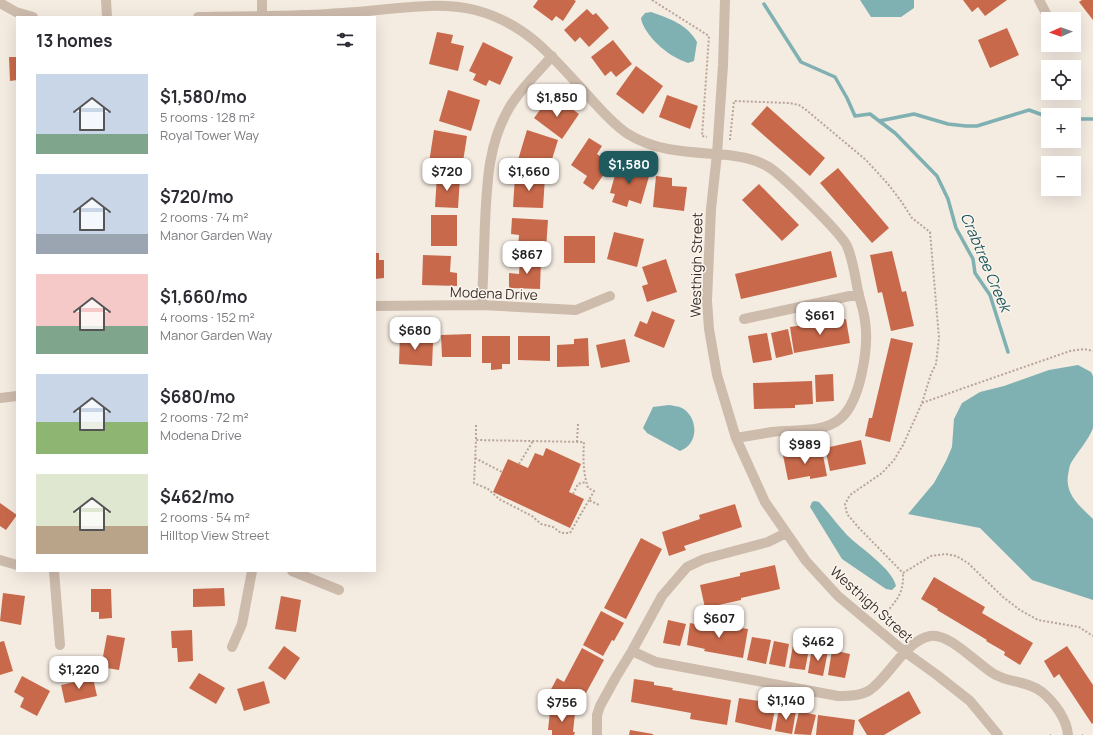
<!DOCTYPE html>
<html lang="en">
<head>
<meta charset="utf-8">
<style>
  body { margin:0; font-family:Manrope,sans-serif; background:#f2f2f3; color:#2b2b33; height:100vh; display:flex; flex-direction:column; font-size:15px; white-space:nowrap }
  * { box-sizing:border-box; margin:0 }
  p { font-size:13px; color:#7c7c81 }
  .icon { flex:none; width:22px; height:22px; fill:none; stroke:currentColor; stroke-width:2; stroke-linecap:round; stroke-linejoin:round }
  .map { position:relative; flex:1; overflow:hidden }
  .side { position:absolute; left:16px; top:16px; width:360px; height:556px; display:flex; flex-direction:column; background:#fff; border-radius:0px; box-shadow:0 4px 16px #0002 }
  .side>* { flex:none }
  .needle { width:26px; rotate:268deg }
  .fabs { position:absolute; left:1041px; top:12px; display:grid; gap:8px }
  .fabs a { display:grid; place-items:center; width:40px; height:40px; border-radius:0px; background:#fff; box-shadow:0 4px 16px #0002; font-size:20px }
  .price { position:absolute; translate:-50% -34px; padding:0 9px; border-radius:8px; background:#fff; color:#222; font-size:13px; line-height:26px; filter:drop-shadow(0 1px 2px #0008) }
  .price::after { content:''; position:absolute; left:50%; top:24px; width:12px; height:9px; margin-left:-6px; background:inherit; clip-path:polygon(0 0,100% 0,50% 100%) }
  .price.selected { background:#1f5a5e; color:#fff }
  ul { padding:0; list-style:none }
  li { display:flex; align-items:center; gap:12px; height:100px; padding:0 20px }
  li span { display:grid; place-items:center; flex:none; width:112px; height:80px; border-radius:0px; color:#555 }
  li>.icon { margin-inline-start:auto }
  span .icon { width:48px; height:48px; fill:#fffc; stroke-width:1 }
  li b { font-size:17px }
  h2 { display:flex; justify-content:space-between; align-items:center; height:48px; padding:0 20px; font-size:17px }
  .map>svg:first-child { display:block }
  .water { fill:#7fb0b2 }
  .lines { fill:none; stroke-linecap:round; stroke-linejoin:round }
  .stream { stroke:#7fb0b2; stroke-width:3.5 }
  .building { fill:#c8694b }
  .path { stroke:#b9a596; stroke-width:2; stroke-dasharray:2 2; stroke-linecap:butt }
  .street { stroke:#cdbbac; stroke-width:10 }
  .labels { text-anchor:middle; dominant-baseline:central; stroke-width:3; stroke-linejoin:round; paint-order:stroke }
  .street-label { font-size:14px; fill:#3b302b; stroke:#fbf5ee }
  .water-label { font-size:15px; font-style:italic; fill:#1f5a5e; stroke:#fbf5ee }
</style>
</head>
<body>
<div class="map">
<svg width="1093" height="735" viewBox="0 0 1093 735">
  <rect width="100%" height="100%" fill="#f4ebe1"/>
  <!-- water -->
  <path class="water" d="M860,0H914V8L901,17H871Z
    M651,12C670,19 687,24 697,42L694,61L688,63C683,61 678,59 673,56C661,49 643,32 641,18L645,13Z
    M1078,365L1091,372L1093,376V428C1088,441 1078,451 1071,463C1069,466 1069,471 1068,475C1065,495 1080,506 1093,519V600L1032,580L980,528L908,514L934,483L946,461L952,447L954,419L962,403L980,392L1004,386L1049,370Z
    M669,405C673,406 678,406 682,408C695,415 699,435 688,446C686,448 682,450 680,451L647,433L643,428L653,407Z
    M815,501L819,502C828,512 837,524 847,535C860,548 892,568 896,586L892,590L886,589L842,559L810,507L812,502Z"/>
  <g class="lines">
    <!-- stream -->
    <path class="stream" d="M764,4L801,62L835,77L847,98L855,116L870,114L895,133L937,176L948,199L956,228L973,259L975,273L990,295L1008,352
      M1074,119H1093
      M879,121L914,114L948,124L966,126H977L1029,110L1048,117"/>
  </g>
  <!-- building -->
  <path class="building" d="M538,0H574L576,1L563,21L556,16L552,21L533,7Z
    M963,0H1007L985,16L978,7L972,12Z
    M1082,0H1093V20L1079,2Z
    M587,9L593,15L596,13L609,28L589,47L580,37L575,42L564,30Z
    M1007,28L1019,55L990,68L978,40Z
    M437,32L453,35L451,43L464,46L458,71L429,64Z
    M613,40L632,64L616,77L611,71L605,76L591,57Z
    M483,42L513,57L500,85L489,80L486,86L473,80L476,74L469,71Z
    M9,57H17V80L10,81Z
    M636,66L663,86L643,114L616,94Z
    M448,90L480,100L471,131L439,121Z
    M667,95L698,106L690,129L659,117Z
    M558,99L579,114L562,139L534,118L543,106L549,110Z
    M767,106L825,158L810,176L751,124Z
    M434,130L467,136L462,168L429,163Z
    M527,130L558,140L549,169L518,160Z
    M589,138L602,146L597,154L611,164L593,190L583,183L587,176L571,165Z
    M618,164L650,173L641,204L629,200L627,207L612,202L615,194L610,193Z
    M838,168L889,228L872,243L820,183Z
    M437,175L460,177L458,208L435,207Z
    M515,176L545,177L543,208L513,207Z
    M656,176L672,178V186L687,187L684,211L653,207Z
    M759,184L799,225L782,241L742,200Z
    M431,215H457V246H431Z
    M512,218L548,220L546,249L518,248L519,235L511,234Z
    M614,232L644,239L637,267L607,259Z
    M564,236H595V263H564Z
    M831,251L837,277L741,299L735,274Z
    M892,251L902,292L906,291L914,326L891,331L882,292L878,293L870,255Z
    M375,253H379V260H384V278L375,279Z
    M423,255L451,256L450,272L457,273V286L422,285Z
    M520,258H541L540,289L509,288V273L519,274Z
    M666,259L677,292L647,302L642,286L648,284L642,267Z
    M652,311L675,320L664,348L634,336L640,321L647,324Z
    M846,319L850,343L794,353L790,327Z
    M788,329L793,354L776,358L771,333Z
    M400,333L417,334V343H433L432,366L399,364Z
    M767,333L772,360L753,363L748,336Z
    M471,334V357H442L441,335Z
    M482,336H510V364H502V369L491,370V363H482Z
    M518,336H550V361L518,360Z
    M588,338L589,366L557,367V345L574,344V339Z
    M891,338L913,343L890,442L865,436L869,418H872Z
    M625,339L630,362L601,368L596,345Z
    M833,374L834,401L816,402L815,375Z
    M812,381L813,404L795,405V408L754,409L753,383Z
    M861,440L866,464L830,471L825,448Z
    M546,448L581,464L569,492L584,499L570,528L493,492L508,459L528,468L535,453L543,456Z
    M822,450L827,476L810,479V476L788,480L783,455L801,451L802,454Z
    M0,503L17,515L6,530L0,526Z
    M735,504L742,527L684,546L686,550L669,556L662,532L700,519L699,515Z
    M641,538L662,549L626,619L604,608Z
    M775,565L780,589L741,598V600L705,608L700,585L740,576V573Z
    M934,577L985,607L982,613L1033,643L1020,665L1004,655L1005,652L986,641L987,640L937,610L938,609L921,599Z
    M224,588L225,606L193,607V589Z
    M91,589H111L112,618L99,619V612H91Z
    M3,593L25,596L21,625L0,621Z
    M281,596L301,600L296,632L275,629Z
    M601,611L624,623L614,641L612,640L603,656L583,645Z
    M668,620L686,624L680,646L663,643Z
    M690,623L709,627V623L748,629L743,658L704,651L705,649L687,645Z
    M192,630L193,661L178,662L177,648H172L171,631Z
    M107,635L125,638L119,670L101,667Z
    M752,637L771,640L766,664L747,660Z
    M4,641L13,671L0,675V642Z
    M774,641L789,644L785,667L769,664Z
    M793,645L802,646V648L809,649L805,670L789,668Z
    M284,646L300,658L285,680L268,668Z
    M1067,646L1093,685V723L1092,724L1059,674L1054,678L1044,661Z
    M812,647L828,651L823,676L808,673Z
    M582,648L604,660L586,693L580,690L571,707L548,695L557,678L564,682Z
    M832,650L850,654L845,678L828,675Z
    M199,673L225,688L216,704L189,688Z
    M22,676L50,691L37,716L20,707L24,698L14,692Z
    M93,678L97,696L65,703L61,685Z
    M634,679L654,682V685L673,688L672,690L731,700L727,725L690,719L691,713L631,702Z
    M264,681L270,703L244,711L237,689Z
    M909,691L921,713L884,735H867L858,720Z
    M739,698L759,701V706L775,709L771,730L735,722Z
    M779,708L796,711L792,734L775,731Z
    M550,711L575,713L573,732H575L574,735H552V730H548Z
    M799,711L816,715L811,735L794,734Z
    M818,715L855,720L853,735H816Z
    M630,730L653,734V735H629Z"/>
  <g class="lines">
    <!-- path -->
    <path class="path" d="M652,0L709,36L702,136L707,137
      M729,139H730L734,101L789,103L799,105L805,109L866,160L888,184L901,201L912,218L930,232L939,338L936,364L931,374L922,403L903,445L894,460L882,473L850,495L845,504L847,514L859,528L903,573
      M922,403L961,389L1070,351L1084,349L1093,351
      M476,425V440
      M577,442L578,424
      M475,458L502,472
      M519,464L533,441
      M573,494L578,484L586,482
      M589,500L570,533H561L553,527L541,524L532,516L499,499L488,489L474,483L476,440L584,442C583,458 583,472 588,488L594,491L589,500L599,505
      M903,573L931,556L946,554L956,556L968,563L1003,597L1020,610L1038,620L1079,627L1093,636
      M882,618C895,601 904,596 903,573
      M1050,735H1051
      M1082,735H1083"/>
    <!-- street -->
    <path class="street" d="M106,0L107,17
      M725,0L723,65L717,154L711,209L707,300L709,329L717,375L736,438L765,502L806,561L838,596L875,627L905,652L937,675L970,701L998,735
      M1039,0L1049,19
      M0,3L16,12L33,17
      M262,16V0
      M198,17C246,16 294,17 342,13C384,11 434,0 475,10C529,24 555,60 591,99C603,112 614,125 628,134C658,153 695,152 728,155C742,157 755,159 767,166C780,173 841,233 847,246C853,260 855,276 858,291C860,301 864,311 865,321C869,346 861,400 841,418C823,434 794,429 772,432C760,434 748,436 736,438
      M482,305C483,278 484,250 485,223C487,184 488,145 508,110C519,90 537,74 552,56
      M375,306L482,305L576,310L610,296
      M744,319L859,294
      M0,398L17,396
      M0,560L17,565
      M54,571L60,645
      M292,571L339,590
      M232,647L242,624L252,571
      M632,651L656,662L838,696C848,696 861,696 870,690C890,676 905,641 930,636C949,632 978,665 994,674C1009,683 1028,681 1042,692C1054,702 1067,719 1068,735
      M597,735V715L600,706L616,677L632,651L662,596L687,567L704,559L768,542L786,533"/>
  </g>
  <g class="labels">
    <!-- street labels -->
    <g class="street-label">
      <text transform="translate(696 265) rotate(-89)">Westhigh Street</text>
      <text transform="translate(494 293) rotate(2)">Modena Drive</text>
      <text transform="translate(872 604) rotate(42)">Westhigh Street</text>
    </g>
    <!-- water labels -->
    <g class="water-label">
      <text transform="translate(986 262) rotate(67)">Crabtree Creek</text>
    </g>
  </g>
</svg>
<div class="fabs">
<a><svg class="needle" viewBox="-14 -14 28 28"><path d="M0-13l5 13h-10z" fill="#e53935"/><path d="M0 13l5-13h-10z" fill="#7c7c81"/></svg></a>
<a><svg class="icon" aria-label="locate" viewBox="0 0 24 24"><circle cx="12" cy="12" r="6"/><path d="M12 2v4M12 18v4M2 12h4M18 12h4"/></svg></a>
<a>+</a>
<a>−</a>
</div>
<b class="price" style="left:557px;top:118px">$1,850</b>
<b class="price selected" style="left:629px;top:185px">$1,580</b>
<b class="price" style="left:447px;top:192px">$720</b>
<b class="price" style="left:529px;top:192px">$1,660</b>
<b class="price" style="left:527px;top:275px">$867</b>
<b class="price" style="left:820px;top:336px">$661</b>
<b class="price" style="left:415px;top:351px">$680</b>
<b class="price" style="left:805px;top:465px">$989</b>
<b class="price" style="left:719px;top:639px">$607</b>
<b class="price" style="left:818px;top:662px">$462</b>
<b class="price" style="left:79px;top:690px">$1,220</b>
<b class="price" style="left:786px;top:721px">$1,140</b>
<b class="price" style="left:562px;top:723px">$756</b>
<section class="side">
<h2>13 homes<svg class="icon" aria-label="filters" viewBox="0 0 24 24"><path d="M4 7h16M4 17h16"/><circle cx="9" cy="7" r="2"/><circle cx="15" cy="17" r="2"/></svg></h2>
<ul>
<li><span style="background:linear-gradient(#c9d6e8 75%,#7fa58c 0)"><svg class="icon" aria-label="home" viewBox="0 0 24 24"><path d="M3 11l9-7 9 7M6 9v11h12V9"/></svg></span><div><b>$1,580/mo</b><p>5 rooms · 128 m²</p><p>Royal Tower Way</p></div></li>
<li><span style="background:linear-gradient(#c9d6e8 75%,#9aa5b1 0)"><svg class="icon" aria-label="home" viewBox="0 0 24 24"><path d="M3 11l9-7 9 7M6 9v11h12V9"/></svg></span><div><b>$720/mo</b><p>2 rooms · 74 m²</p><p>Manor Garden Way</p></div></li>
<li><span style="background:linear-gradient(#f6c9c9 65%,#7fa58c 0)"><svg class="icon" aria-label="home" viewBox="0 0 24 24"><path d="M3 11l9-7 9 7M6 9v11h12V9"/></svg></span><div><b>$1,660/mo</b><p>4 rooms · 152 m²</p><p>Manor Garden Way</p></div></li>
<li><span style="background:linear-gradient(#c9d6e8 60%,#8fb573 0)"><svg class="icon" aria-label="home" viewBox="0 0 24 24"><path d="M3 11l9-7 9 7M6 9v11h12V9"/></svg></span><div><b>$680/mo</b><p>2 rooms · 72 m²</p><p>Modena Drive</p></div></li>
<li><span style="background:linear-gradient(#dfe7d0 65%,#b9a48a 0)"><svg class="icon" aria-label="home" viewBox="0 0 24 24"><path d="M3 11l9-7 9 7M6 9v11h12V9"/></svg></span><div><b>$462/mo</b><p>2 rooms · 54 m²</p><p>Hilltop View Street</p></div></li>
</ul>
</section>
</div>
</body>
</html>
